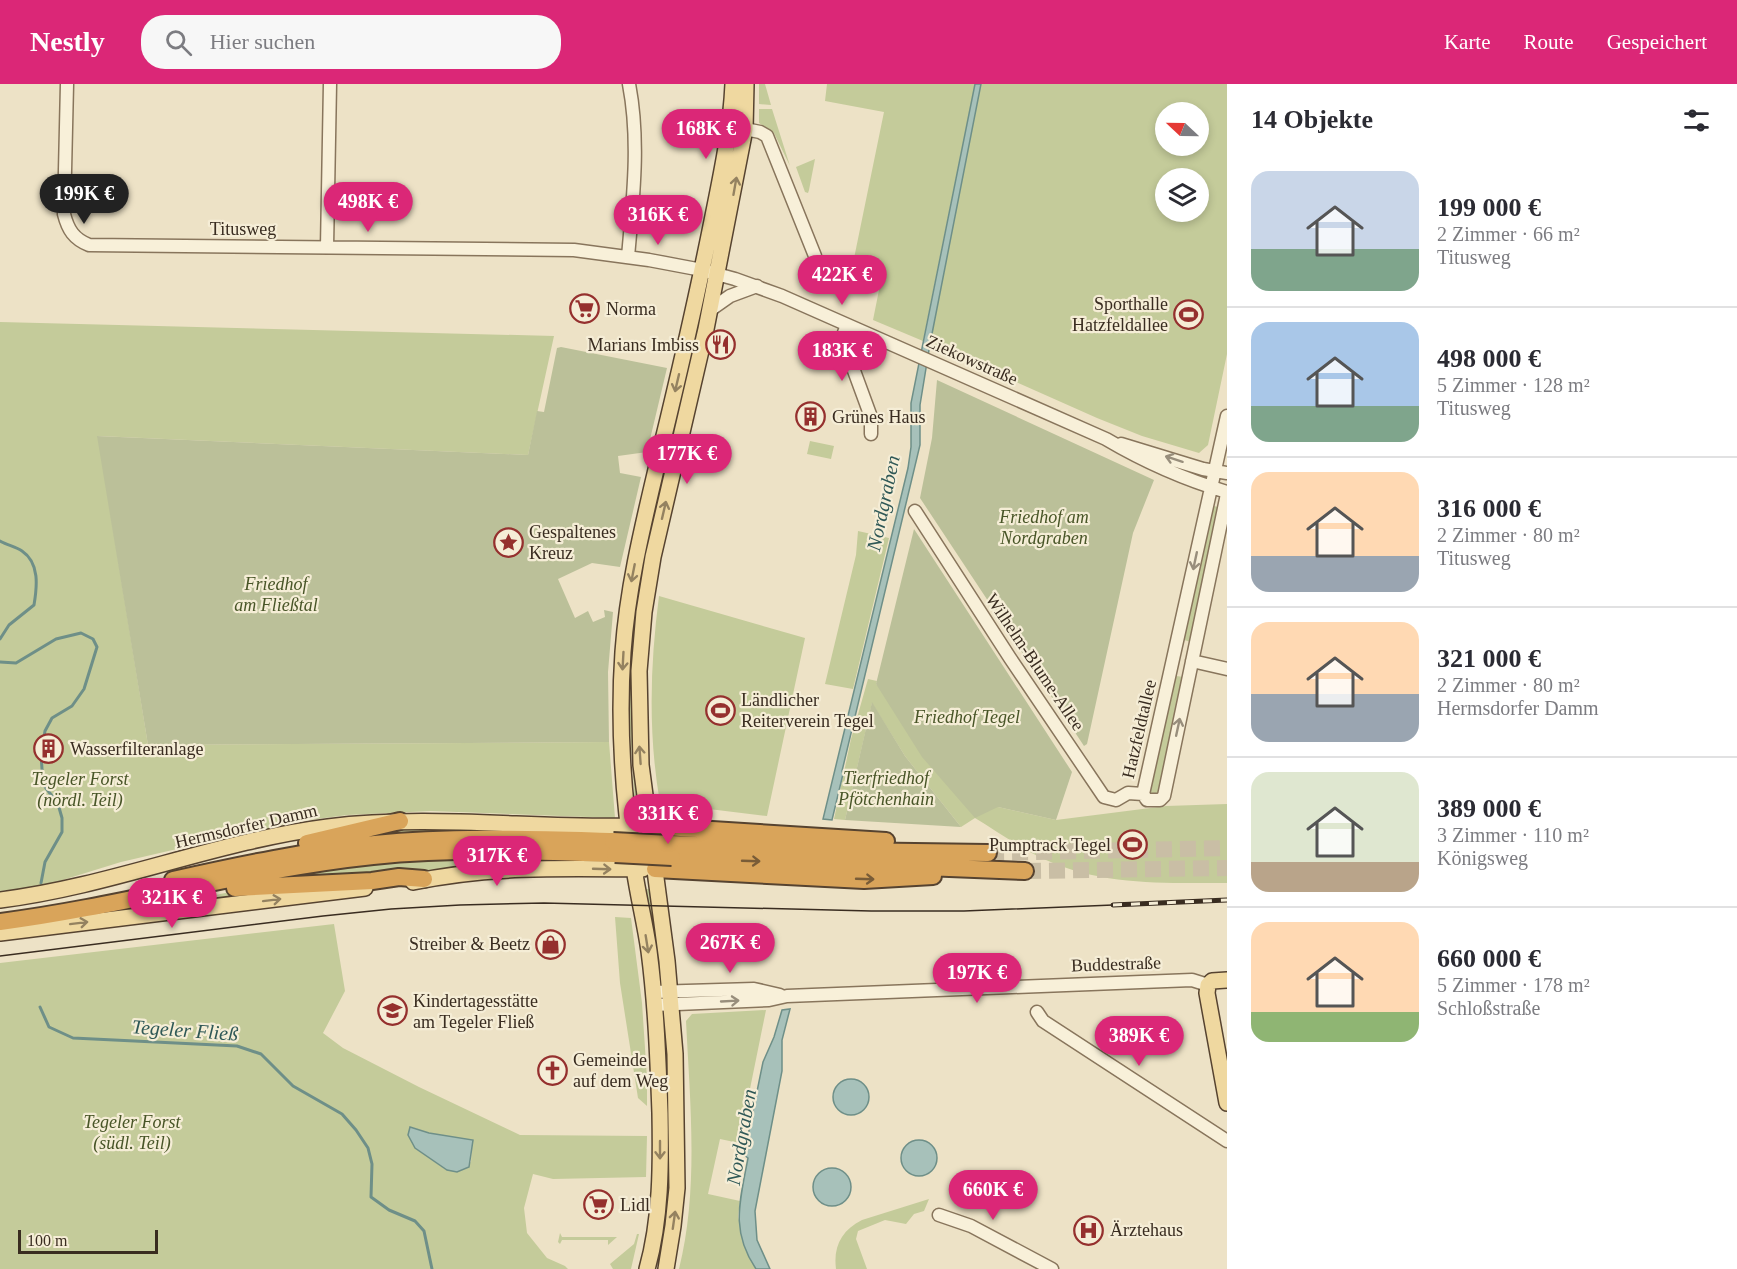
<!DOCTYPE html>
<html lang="de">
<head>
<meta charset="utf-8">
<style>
  body { margin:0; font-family:Georgia,serif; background:#f7f7f7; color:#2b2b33; height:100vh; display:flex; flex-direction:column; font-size:22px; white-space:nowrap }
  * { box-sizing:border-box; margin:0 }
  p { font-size:20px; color:#7c7c81 }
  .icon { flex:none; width:33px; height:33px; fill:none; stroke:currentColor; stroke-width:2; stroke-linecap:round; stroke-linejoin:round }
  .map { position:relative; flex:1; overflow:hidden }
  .details { display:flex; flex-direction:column; background:#fff; width:510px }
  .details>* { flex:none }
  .needle { width:39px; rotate:292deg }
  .controls { position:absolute; left:1155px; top:18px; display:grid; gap:12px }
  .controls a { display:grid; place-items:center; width:54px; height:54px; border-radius:50%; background:#fff; box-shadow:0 3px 9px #0003; font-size:30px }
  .scale { position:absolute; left:18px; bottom:15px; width:140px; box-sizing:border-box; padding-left:6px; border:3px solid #392c20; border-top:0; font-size:16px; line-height:21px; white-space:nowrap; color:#392c20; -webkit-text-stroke:4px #f5edd6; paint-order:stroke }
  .price { position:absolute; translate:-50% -51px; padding:0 14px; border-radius:21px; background:#db2777; color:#fff; font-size:20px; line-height:39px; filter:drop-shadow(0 2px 3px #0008) }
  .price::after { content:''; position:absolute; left:50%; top:36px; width:18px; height:14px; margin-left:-9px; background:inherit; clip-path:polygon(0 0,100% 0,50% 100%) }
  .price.on { background:#222; color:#fff }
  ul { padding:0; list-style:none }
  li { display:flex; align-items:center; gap:18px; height:150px; padding:0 24px }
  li+li { border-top:2px solid #e1e1e2 }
  li span { display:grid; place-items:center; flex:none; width:168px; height:120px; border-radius:18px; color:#555 }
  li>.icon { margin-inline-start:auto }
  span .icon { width:72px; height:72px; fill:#fffc; stroke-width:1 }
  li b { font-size:26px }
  h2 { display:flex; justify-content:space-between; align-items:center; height:72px; padding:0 24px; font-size:26px }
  header { display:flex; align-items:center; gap:36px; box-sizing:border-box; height:84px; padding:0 30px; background:#db2777; color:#fff }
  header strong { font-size:28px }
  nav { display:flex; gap:33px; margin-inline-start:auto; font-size:21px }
  .search { width:420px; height:54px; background:#f7f7f7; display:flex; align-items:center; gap:15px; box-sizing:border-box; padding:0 21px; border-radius:24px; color:#7c7c81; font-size:22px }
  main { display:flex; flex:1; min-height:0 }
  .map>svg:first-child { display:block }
  .green { fill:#c4cb9a; fill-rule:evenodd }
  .cemetery { fill:#bbc099 }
  .water { fill:#a7c1ba; stroke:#6e8f88; stroke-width:1.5 }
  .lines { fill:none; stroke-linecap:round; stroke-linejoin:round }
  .stream { stroke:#6e8f88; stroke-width:3 }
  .highway-tunnel { stroke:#c9bea5; stroke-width:16; stroke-dasharray:16 8; stroke-linecap:butt }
  .minor-casing { stroke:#88755c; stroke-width:15 }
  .major-casing { stroke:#564330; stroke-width:18 }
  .highway-casing { stroke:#564330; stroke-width:20 }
  .minor { stroke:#f8f0d9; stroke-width:12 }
  .major { stroke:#efd8a0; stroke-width:15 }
  .highway { stroke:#d9a45a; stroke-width:16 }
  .tram { stroke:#392c20; stroke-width:1.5 }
  .rail-casing { stroke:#392c20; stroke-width:5 }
  .rail { stroke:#f5edd6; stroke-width:3; stroke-dasharray:9; stroke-linecap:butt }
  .highway-bridge-casing { stroke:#564330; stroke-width:20; stroke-linecap:butt }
  .highway-bridge { stroke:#d9a45a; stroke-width:16 }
  .oneway { stroke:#948260 }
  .oneway2 { stroke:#988e7c }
  .oneway3 { stroke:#795c37 }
  .labels { text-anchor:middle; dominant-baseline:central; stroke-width:4.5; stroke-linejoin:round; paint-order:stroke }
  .street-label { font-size:18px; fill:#392c20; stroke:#f5edd6 }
  .poi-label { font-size:18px; fill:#392c20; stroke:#f5edd6; text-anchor:start }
  .park-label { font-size:18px; font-style:italic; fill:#485527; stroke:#f5edd6 }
  .water-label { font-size:20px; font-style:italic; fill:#2f5856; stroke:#f5edd6 }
</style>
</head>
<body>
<header>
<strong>Nestly</strong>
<div class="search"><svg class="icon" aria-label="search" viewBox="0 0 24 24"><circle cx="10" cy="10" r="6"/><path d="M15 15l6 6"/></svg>Hier suchen</div>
<nav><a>Karte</a><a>Route</a><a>Gespeichert</a></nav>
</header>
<main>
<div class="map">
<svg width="1227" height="1185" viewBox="0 0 1227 1185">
  <rect width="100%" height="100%" fill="#ede2c6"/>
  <!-- green -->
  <path class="green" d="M759,0H765L771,21L759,20Z
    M827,0H975L923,257L873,236L881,196L851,189L884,28L825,17Z
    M981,0H1227V270L1208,361L1199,369L1142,352L1097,334L930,260ZM1166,28H1198V62H1166ZM1166,94H1198V128H1166Z
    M759,25H772L790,82L774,49L759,39Z
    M815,75L809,106L808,109L805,108L796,83Z
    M704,202L707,203L698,244V260L669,385L662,383Z
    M0,238L554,252L528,371L98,352L148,661L609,658L615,734L431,727L347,731L302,737L250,748L121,778L40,803L0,807Z
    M810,357L834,362L831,375L807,370Z
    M656,407L660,408L637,518L633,517Z
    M1214,422L1221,424L1191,558L1184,556Z
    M858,447L889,454L853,605L825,600L856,471Z
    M659,512L805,554L767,732L660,719C648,650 650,581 659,512Z
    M631,536H637L641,721L635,722L627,598Z
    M1176,592L1184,593L1158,713L1149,711Z
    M868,595L877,597L876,600L998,723L1056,736L1166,722L1227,720V799C1165,799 1104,802 1046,776C1022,765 998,748 975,734L961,743L905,672L872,619L845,736L834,735L851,655Z
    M402,744L512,747H442L358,755Z
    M510,774L557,775V778L397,791L289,792L288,790L377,778L429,775Z
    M320,803L143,826L230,808Z
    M643,805H650L661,872H658L652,854Z
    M615,833L631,834L642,919L647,994V1022L638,1014L620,899Z
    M334,840L345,907L323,949L343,964L419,1003L520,1051L647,1052L646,1093L553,1095L533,1090L524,1124L527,1149L547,1174L565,1182L568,1185H0V879ZM411,1043L429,1049L472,1056L471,1078L446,1086L415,1064Z
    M766,926L739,1059L720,1055L708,1110L740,1117L738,1133L753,1180L756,1185H679C699,1105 690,1018 686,937L692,930Z
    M667,935L671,1012H664L660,936Z
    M929,1115L924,1127L914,1130L906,1140L885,1136L858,1147L856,1155L867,1185H836C833,1162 842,1146 862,1136Z
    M560,1149L562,1153H617L608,1161V1156H562L560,1160L558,1158Z
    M637,1150H639L631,1185H613L610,1180L634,1160Z"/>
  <!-- cemetery -->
  <path class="cemetery" d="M561,263L667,284L647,368L618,372L620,389L641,393L620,483L592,479L558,495L575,534L588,527L593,538L605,533L604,526L613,528L608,588L609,658L148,661L97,352L528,371L537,327L544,328L557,264Z
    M937,296L1154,396L1133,449L1087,660L1084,662L920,414L932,354Z
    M914,445L1072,688L1056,736L998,723L975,734L922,673L876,600Z
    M872,618L905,672L961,743L845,736Z"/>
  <!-- water -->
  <path class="water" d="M975,0H981L930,260L920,321V361L842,687L843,690L832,736L823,735L908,384L911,363V319Z
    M790,925L782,956V987L755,1127L757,1156L770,1185H756C730,1147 740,1117 748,1074L744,1071L763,978L774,953L782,926Z
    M833 1013a18 18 0 1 1 36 0a18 18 0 1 1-36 0Z
    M410,1043L429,1049L473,1056L469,1083L457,1088L447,1086L415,1064L408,1051Z
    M901 1074a18 18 0 1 1 36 0a18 18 0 1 1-36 0Z
    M813 1103a19 19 0 1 1 38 0a19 19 0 1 1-38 0Z"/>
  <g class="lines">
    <!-- stream -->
    <path class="stream" d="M0,457C7,461 16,463 22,467C40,479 37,503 34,521L9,541L0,555
      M0,578L16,579L56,555L81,549L93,555L97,563L84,605L72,622L52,634L45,647L41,670L43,700L58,720L62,734V748L45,778L41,799
      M40,923L49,943L73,954L237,962L261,970L293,1002L342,1030L356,1046L368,1064L372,1080L371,1113L389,1126L415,1137L424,1147L432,1185"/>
    <!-- highway-tunnel -->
    <path class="highway-tunnel" d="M988,769L1227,764
      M1025,787L1227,784"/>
    <defs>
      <path id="minor" d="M67,0L64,130C68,146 74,155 89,161L574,166L649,176L702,186L735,195L782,212L1106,355C1145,378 1183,395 1227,408
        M745,45L760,48L767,52L815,172
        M327,163L330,0
        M628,173C633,115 640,57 629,0
        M710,226L730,212L757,202
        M847,241L842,254L871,333V350
        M1121,360L1203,385L1227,389
        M915,427L1010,574L1104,713L1116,716L1128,709L1143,710
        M1192,577L1227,585
        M1143,710L1227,332
        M1143,710L1147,716H1160L1164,712L1227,410
        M653,908L754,905L780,911
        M654,921L769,916L787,912L1141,898L1192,896L1208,901
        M1037,928L1043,937L1227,1057
        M939,1131L971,1142L1052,1185"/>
      <path id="major" d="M413,798C488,782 566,784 643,785
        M0,816C112,802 217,757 328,743C431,730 534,745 637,742
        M0,849L365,804
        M1227,896L1212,897L1208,901L1207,909L1227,1019
        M647,1185C661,1135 661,1081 660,1029C658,975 656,921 649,867C645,839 638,812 634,784C623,713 618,639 623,568C628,497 646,429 662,360C680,286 697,212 712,137C721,92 731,46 733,0
        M666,1185L673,1142L677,1104L675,970L667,877L641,681L639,587L644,528L653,473L706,245L745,45L746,0"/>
      <path id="highway" d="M649,742L886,757
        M307,759L400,737
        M670,760L842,767L988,769
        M672,773L1025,787
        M655,785L864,796L933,792
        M173,796C240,781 307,767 375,760C454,752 534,755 613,757
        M235,804L372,797L399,793L424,795
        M0,838C125,822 247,785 373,772C453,764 534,767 615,770"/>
    </defs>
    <!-- minor casing -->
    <use href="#minor" class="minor-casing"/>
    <!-- major casing -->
    <use href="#major" class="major-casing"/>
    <!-- highway casing -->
    <use href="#highway" class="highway-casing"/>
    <!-- minor -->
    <use href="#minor" class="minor"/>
    <!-- major -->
    <use href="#major" class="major"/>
    <!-- highway -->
    <use href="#highway" class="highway"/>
    <!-- tram -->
    <path class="tram" d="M0,872L323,832L391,825L460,821L544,819L871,827H964L1113,821"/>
    <defs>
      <path id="rail" d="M1113,821L1227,816"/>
    </defs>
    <!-- rail casing -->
    <use href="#rail" class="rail-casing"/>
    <!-- rail -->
    <use href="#rail" class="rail"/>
    <defs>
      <path id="highway-bridge" d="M613,757L670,760
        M615,770L672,773"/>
    </defs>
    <!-- highway-bridge casing -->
    <use href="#highway-bridge" class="highway-bridge-casing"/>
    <!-- highway-bridge -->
    <use href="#highway-bridge" class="highway-bridge"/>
  </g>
  <!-- one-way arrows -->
  <defs><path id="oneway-shaft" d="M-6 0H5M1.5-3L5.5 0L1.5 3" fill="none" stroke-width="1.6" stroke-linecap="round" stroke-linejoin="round" transform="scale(1.5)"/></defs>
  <g class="oneway">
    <use href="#oneway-shaft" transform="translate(735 102) rotate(-80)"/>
    <use href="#oneway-shaft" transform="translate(677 299) rotate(103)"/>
    <use href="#oneway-shaft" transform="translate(664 426) rotate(-77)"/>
    <use href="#oneway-shaft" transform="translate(633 489) rotate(101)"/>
    <use href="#oneway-shaft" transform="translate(623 577) rotate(93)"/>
    <use href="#oneway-shaft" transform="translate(640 671) rotate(-94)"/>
    <use href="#oneway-shaft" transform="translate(602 785) rotate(2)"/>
    <use href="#oneway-shaft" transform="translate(272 816) rotate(-7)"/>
    <use href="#oneway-shaft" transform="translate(79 839) rotate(-7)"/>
    <use href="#oneway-shaft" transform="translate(647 860) rotate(81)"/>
    <use href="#oneway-shaft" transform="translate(660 1066) rotate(90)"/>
    <use href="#oneway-shaft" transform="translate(674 1136) rotate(-82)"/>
  </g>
  <g class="oneway2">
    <use href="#oneway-shaft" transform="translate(1174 375) rotate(-162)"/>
    <use href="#oneway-shaft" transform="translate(1195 477) rotate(102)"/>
    <use href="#oneway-shaft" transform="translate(1178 643) rotate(-78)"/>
    <use href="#oneway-shaft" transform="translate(730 917) rotate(-3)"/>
  </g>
  <g class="oneway3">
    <use href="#oneway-shaft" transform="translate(751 777) rotate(2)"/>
    <use href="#oneway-shaft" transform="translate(865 795) rotate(2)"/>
  </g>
  <!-- icons -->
  <defs>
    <symbol id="supermarket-ring" viewBox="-11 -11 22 22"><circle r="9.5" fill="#f5edd6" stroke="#95302e" stroke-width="1.5"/><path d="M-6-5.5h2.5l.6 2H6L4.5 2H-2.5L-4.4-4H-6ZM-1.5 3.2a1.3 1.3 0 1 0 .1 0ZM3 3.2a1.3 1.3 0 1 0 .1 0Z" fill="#95302e"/></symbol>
    <symbol id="stadium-ring" viewBox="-11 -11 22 22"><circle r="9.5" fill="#f5edd6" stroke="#95302e" stroke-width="1.5"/><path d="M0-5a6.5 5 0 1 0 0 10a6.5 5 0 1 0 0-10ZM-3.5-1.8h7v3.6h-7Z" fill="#95302e"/></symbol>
    <symbol id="restaurant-ring" viewBox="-11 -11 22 22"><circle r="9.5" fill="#f5edd6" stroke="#95302e" stroke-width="1.5"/><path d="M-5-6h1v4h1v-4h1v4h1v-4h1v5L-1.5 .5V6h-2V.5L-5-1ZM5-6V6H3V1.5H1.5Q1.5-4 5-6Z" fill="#95302e"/></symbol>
    <symbol id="building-ring" viewBox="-11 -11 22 22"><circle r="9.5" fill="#f5edd6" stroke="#95302e" stroke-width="1.5"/><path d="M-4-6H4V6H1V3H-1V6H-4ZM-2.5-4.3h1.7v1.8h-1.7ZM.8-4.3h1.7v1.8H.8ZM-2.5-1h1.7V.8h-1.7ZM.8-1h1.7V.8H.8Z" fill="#95302e"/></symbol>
    <symbol id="sight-ring" viewBox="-11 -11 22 22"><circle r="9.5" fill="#f5edd6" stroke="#95302e" stroke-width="1.5"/><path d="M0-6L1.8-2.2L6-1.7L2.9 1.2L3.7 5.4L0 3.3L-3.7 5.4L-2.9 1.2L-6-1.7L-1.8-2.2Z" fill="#95302e"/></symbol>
    <symbol id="shop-ring" viewBox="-11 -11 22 22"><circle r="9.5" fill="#f5edd6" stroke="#95302e" stroke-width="1.5"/><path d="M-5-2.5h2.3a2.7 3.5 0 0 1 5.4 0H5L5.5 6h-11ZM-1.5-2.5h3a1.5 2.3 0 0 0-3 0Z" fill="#95302e"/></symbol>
    <symbol id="school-ring" viewBox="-11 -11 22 22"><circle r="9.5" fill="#f5edd6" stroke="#95302e" stroke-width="1.5"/><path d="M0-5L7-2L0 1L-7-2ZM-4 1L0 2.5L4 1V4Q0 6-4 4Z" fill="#95302e"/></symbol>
    <symbol id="church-ring" viewBox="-11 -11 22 22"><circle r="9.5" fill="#f5edd6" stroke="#95302e" stroke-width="1.5"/><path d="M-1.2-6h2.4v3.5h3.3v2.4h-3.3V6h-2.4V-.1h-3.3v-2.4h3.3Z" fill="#95302e"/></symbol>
    <symbol id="hospital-ring" viewBox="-11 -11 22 22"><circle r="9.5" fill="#f5edd6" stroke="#95302e" stroke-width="1.5"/><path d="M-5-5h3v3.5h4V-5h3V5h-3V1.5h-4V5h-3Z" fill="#95302e"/></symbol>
  </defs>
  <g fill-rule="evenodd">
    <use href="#supermarket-ring" x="568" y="208" width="33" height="33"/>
    <use href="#stadium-ring" x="1172" y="214" width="33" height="33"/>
    <use href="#restaurant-ring" x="704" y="244" width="33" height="33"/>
    <use href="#building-ring" x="794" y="316" width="33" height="33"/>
    <use href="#sight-ring" x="492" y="442" width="33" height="33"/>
    <use href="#stadium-ring" x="704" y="610" width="33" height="33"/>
    <use href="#building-ring" x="32" y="648" width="33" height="33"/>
    <use href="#stadium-ring" x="1116" y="744" width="33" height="33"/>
    <use href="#shop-ring" x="534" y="844" width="33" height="33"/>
    <use href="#school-ring" x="376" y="910" width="33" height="33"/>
    <use href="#church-ring" x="536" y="970" width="33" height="33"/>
    <use href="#supermarket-ring" x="582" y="1104" width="33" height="33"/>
    <use href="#hospital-ring" x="1072" y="1130" width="33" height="33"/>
  </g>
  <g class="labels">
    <!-- street labels -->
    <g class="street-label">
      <text x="243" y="145">Titusweg</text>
      <text transform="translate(972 276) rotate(24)">Ziekowstraße</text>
      <text transform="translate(1035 578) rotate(56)">Wilhelm-Blume-Allee</text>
      <text transform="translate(1139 645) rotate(-77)">Hatzfeldtallee</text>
      <text transform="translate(246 742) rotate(-13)">Hermsdorfer Damm</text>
      <text transform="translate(1116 880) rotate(-2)">Buddestraße</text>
    </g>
    <!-- poi labels -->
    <g class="poi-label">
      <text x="1168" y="220" text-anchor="end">Sporthalle<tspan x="1168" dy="21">Hatzfeldallee</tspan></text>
      <text x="606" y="225">Norma</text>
      <text x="699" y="261" text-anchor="end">Marians Imbiss</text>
      <text x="832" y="333">Grünes Haus</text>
      <text x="529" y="448">Gespaltenes<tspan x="529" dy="21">Kreuz</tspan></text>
      <text x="741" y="616">Ländlicher<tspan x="741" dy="21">Reiterverein Tegel</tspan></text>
      <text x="70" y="665">Wasserfilteranlage</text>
      <text x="1111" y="761" text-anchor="end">Pumptrack Tegel</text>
      <text x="530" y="860" text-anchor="end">Streiber &amp; Beetz</text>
      <text x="413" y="917">Kindertagesstätte<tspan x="413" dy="21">am Tegeler Fließ</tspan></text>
      <text x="573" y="976">Gemeinde<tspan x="573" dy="21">auf dem Weg</tspan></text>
      <text x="620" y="1121">Lidl</text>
      <text x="1110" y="1146">Ärztehaus</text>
    </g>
    <!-- park labels -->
    <g class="park-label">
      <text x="1044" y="433">Friedhof am<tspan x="1044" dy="21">Nordgraben</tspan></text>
      <text x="276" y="500">Friedhof<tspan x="276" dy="21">am Fließtal</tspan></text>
      <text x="967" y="633">Friedhof Tegel</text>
      <text x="886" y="694">Tierfriedhof<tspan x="886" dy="21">Pfötchenhain</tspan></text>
      <text x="80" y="695">Tegeler Forst<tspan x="80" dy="21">(nördl. Teil)</tspan></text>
      <text x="132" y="1038">Tegeler Forst<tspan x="132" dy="21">(südl. Teil)</tspan></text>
    </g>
    <!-- water labels -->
    <g class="water-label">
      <text transform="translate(883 419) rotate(-78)">Nordgraben</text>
      <text transform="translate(185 946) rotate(4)">Tegeler Fließ</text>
      <text transform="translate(741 1053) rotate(-80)">Nordgraben</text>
    </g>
  </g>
</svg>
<div class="controls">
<a><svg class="needle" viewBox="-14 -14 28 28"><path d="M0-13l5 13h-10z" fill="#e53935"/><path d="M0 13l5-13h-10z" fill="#7c7c81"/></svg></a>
<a><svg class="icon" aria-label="layers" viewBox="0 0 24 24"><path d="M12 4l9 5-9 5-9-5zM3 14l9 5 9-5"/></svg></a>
</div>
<div class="scale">100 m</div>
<b class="price" style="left:706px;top:76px">168K €</b>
<b class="price on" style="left:84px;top:141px">199K €</b>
<b class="price" style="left:368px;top:149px">498K €</b>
<b class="price" style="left:658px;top:162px">316K €</b>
<b class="price" style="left:842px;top:222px">422K €</b>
<b class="price" style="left:842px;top:298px">183K €</b>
<b class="price" style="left:687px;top:401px">177K €</b>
<b class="price" style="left:668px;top:761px">331K €</b>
<b class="price" style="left:497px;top:803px">317K €</b>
<b class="price" style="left:172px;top:845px">321K €</b>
<b class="price" style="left:730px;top:890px">267K €</b>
<b class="price" style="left:977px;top:920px">197K €</b>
<b class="price" style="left:1139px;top:983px">389K €</b>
<b class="price" style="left:993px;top:1137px">660K €</b>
</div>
<section class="details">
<h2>14 Objekte<svg class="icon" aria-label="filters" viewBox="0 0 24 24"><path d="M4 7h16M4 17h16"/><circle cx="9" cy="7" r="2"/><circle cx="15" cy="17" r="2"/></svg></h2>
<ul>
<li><span style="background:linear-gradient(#c9d6e8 65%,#7fa58c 0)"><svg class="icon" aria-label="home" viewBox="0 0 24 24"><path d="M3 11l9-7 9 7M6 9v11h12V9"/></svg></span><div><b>199 000 €</b><p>2 Zimmer · 66 m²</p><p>Titusweg</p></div></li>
<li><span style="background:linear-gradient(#a9c7e8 70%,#7fa58c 0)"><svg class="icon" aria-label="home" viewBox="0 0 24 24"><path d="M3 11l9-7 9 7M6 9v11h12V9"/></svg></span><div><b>498 000 €</b><p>5 Zimmer · 128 m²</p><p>Titusweg</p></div></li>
<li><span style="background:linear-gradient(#ffd9b3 70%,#9aa5b1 0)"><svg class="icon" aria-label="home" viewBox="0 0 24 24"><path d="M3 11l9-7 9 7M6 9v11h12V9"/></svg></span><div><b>316 000 €</b><p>2 Zimmer · 80 m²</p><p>Titusweg</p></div></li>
<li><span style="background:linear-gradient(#ffd9b3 60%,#9aa5b1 0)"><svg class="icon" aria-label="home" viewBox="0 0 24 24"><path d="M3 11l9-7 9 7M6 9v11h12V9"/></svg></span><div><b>321 000 €</b><p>2 Zimmer · 80 m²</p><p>Hermsdorfer Damm</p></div></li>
<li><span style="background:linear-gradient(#dfe7d0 75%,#b9a48a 0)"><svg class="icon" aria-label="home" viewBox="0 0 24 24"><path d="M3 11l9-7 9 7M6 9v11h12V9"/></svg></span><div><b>389 000 €</b><p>3 Zimmer · 110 m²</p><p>Königsweg</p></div></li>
<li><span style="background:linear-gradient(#ffd9b3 75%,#8fb573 0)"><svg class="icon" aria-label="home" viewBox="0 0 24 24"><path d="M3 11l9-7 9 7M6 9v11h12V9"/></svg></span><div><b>660 000 €</b><p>5 Zimmer · 178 m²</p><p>Schloßstraße</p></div></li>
</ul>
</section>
</main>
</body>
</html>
